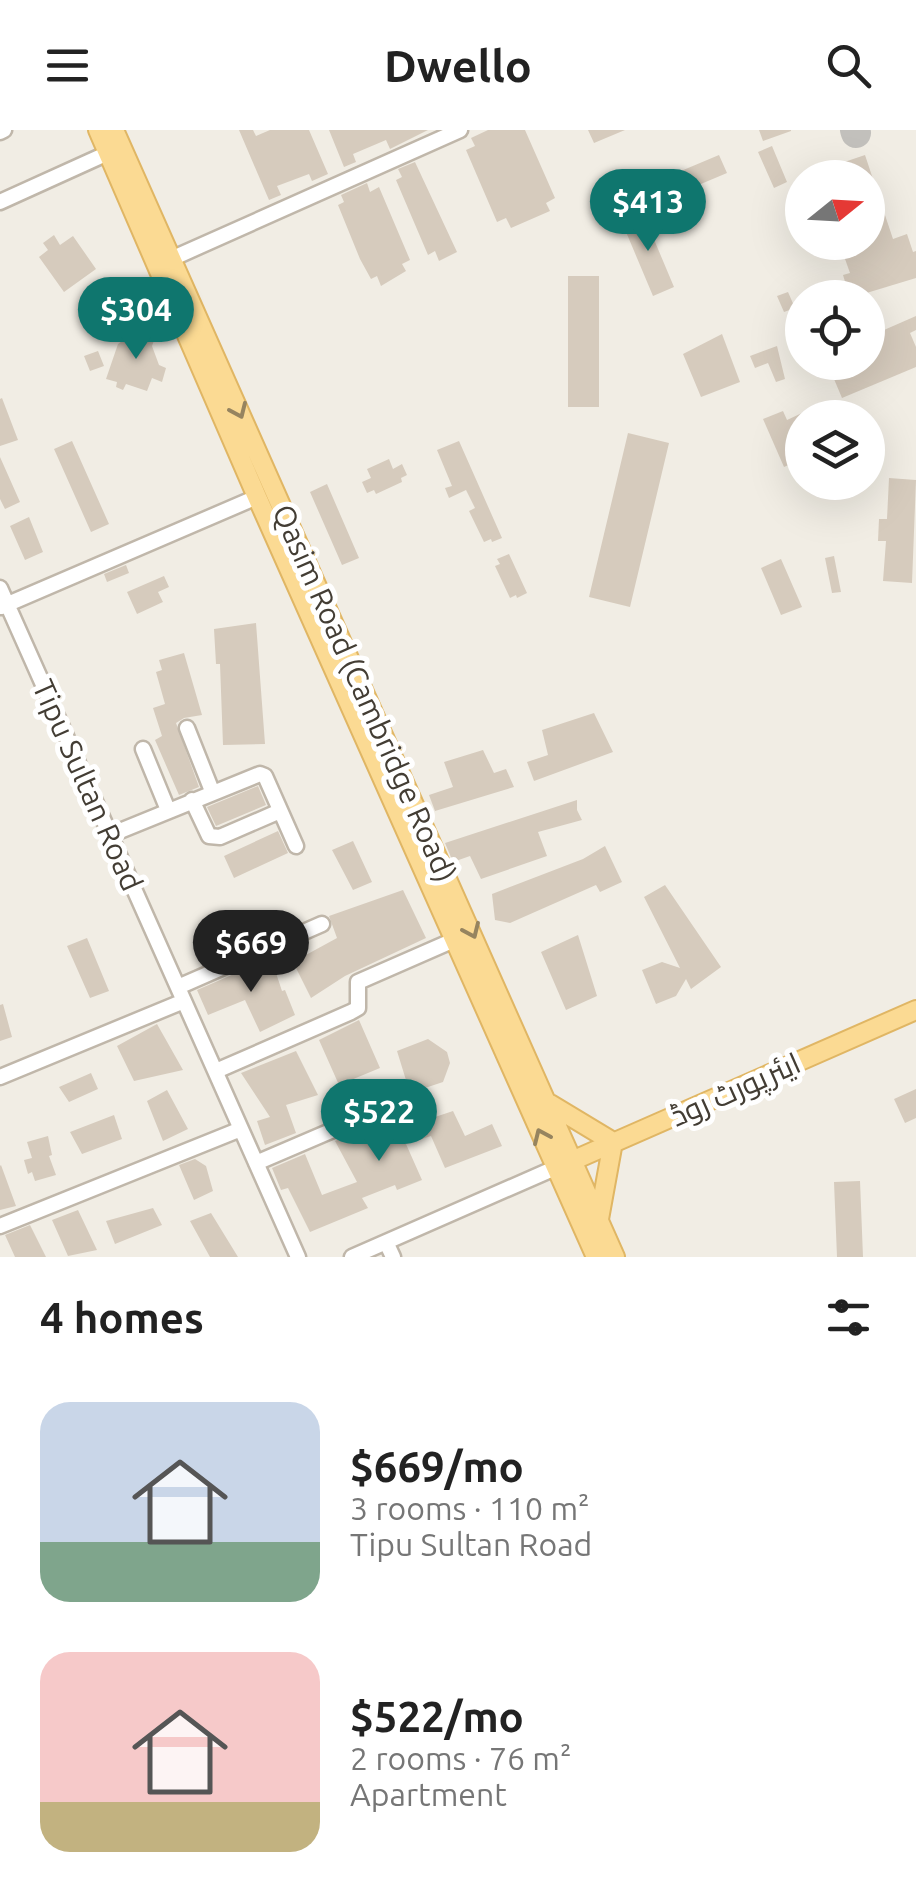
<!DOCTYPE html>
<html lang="en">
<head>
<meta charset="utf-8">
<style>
  body { margin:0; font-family:Ubuntu,Cairo,sans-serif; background:#f6f6f6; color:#222; height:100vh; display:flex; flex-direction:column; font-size:38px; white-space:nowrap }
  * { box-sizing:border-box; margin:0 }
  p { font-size:32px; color:#767676 }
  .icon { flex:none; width:55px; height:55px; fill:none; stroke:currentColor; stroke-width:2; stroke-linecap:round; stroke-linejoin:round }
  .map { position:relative; height:1127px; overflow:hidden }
  .sheet { display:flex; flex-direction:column; background:#fff; flex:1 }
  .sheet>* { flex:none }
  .needle { width:65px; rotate:72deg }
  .tools { position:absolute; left:785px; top:30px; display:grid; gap:20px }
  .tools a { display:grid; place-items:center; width:100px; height:100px; border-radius:50%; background:#fff; box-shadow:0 10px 40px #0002; font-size:50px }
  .price { position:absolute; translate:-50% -85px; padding:0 22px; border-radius:35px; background:#0f766e; color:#fff; font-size:32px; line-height:65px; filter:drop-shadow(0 2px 5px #0008) }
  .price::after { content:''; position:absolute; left:50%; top:60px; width:30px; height:22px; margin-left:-15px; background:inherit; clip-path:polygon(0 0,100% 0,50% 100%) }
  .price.active { background:#222; color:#fff }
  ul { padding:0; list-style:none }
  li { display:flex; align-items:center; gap:30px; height:250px; padding:0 40px }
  li span { display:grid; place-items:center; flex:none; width:280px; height:200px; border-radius:30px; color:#555 }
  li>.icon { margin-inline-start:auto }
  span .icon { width:120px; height:120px; fill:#fffc; stroke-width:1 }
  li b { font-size:42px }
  h2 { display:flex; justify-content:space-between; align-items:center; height:120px; padding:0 40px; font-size:42px }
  header { display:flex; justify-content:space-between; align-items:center; height:130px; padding:0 40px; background:#fff; font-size:45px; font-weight:700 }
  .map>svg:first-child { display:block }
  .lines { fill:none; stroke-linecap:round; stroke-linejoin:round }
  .taxiway { stroke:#c2c0bc; stroke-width:30 }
  .building { fill:#d6cbbd }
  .minor-casing { stroke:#c0b7aa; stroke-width:19 }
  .major-casing { stroke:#e0b664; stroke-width:22 }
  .minor { stroke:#fff; stroke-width:14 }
  .major { stroke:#fbda93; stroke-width:18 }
  .oneway { stroke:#96845f }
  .labels { text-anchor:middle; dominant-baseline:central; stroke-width:10; stroke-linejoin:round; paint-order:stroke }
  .street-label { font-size:30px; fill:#433d34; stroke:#fff }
</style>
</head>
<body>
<header><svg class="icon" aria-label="menu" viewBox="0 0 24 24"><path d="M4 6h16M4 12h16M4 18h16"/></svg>Dwello<svg class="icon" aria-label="search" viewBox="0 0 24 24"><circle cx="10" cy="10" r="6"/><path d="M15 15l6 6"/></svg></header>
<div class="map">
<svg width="916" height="1127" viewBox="0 0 916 1127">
  <rect width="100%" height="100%" fill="#f1ede4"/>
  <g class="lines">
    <!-- taxiway -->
    <path class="taxiway" d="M855,0L856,3"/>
  </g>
  <!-- building -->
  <path class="building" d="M239,0H253L256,6L270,0H309L328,44L312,51L309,44L277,56L281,65L269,70Z
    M329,0H428L390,19L386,10L353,24L356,32L344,37Z
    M488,0H525L555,68L546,73L550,81L511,98L506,88L497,92L466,20L475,16L471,8Z
    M588,0H625L594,13Z
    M759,0H791V1L763,11Z
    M772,16L787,52L774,58L758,22Z
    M719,25L727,43L639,80L631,62Z
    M865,25L893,109L907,104L913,122L916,121V148L850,168L843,145L850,143L839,112H868V48L803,46Z
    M415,32L457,122L439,131L435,121L428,125L396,50L402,47L398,39Z
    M367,53L370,62L379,57L410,130L402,134L406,141L381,156L377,146L371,149L360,129L338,75L344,72L341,65Z
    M642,81L674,157L653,166L621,90Z
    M54,105L60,115L73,106L96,139L64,162L39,127L48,120L43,113Z
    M568,146H599V277H568Z
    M788,162L795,178L784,182L777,166Z
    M916,186V200L910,203L916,217V237L842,268L834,249L868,234V207Z
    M137,197L156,205L152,216L159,235L166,238L162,252L152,248L147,261L126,254L123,260L116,257L117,252L106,249L118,214L125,209L130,211Z
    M722,204L740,252L701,267L683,224Z
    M777,216L785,249L776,252L768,233L755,238L750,226Z
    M98,221L104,236L90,241L84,226Z
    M2,268L18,310L0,316V269Z
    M817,276L820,282L836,276L841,288H802V329L784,337L763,289L783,281L787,290Z
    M628,303L669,313L630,477L589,467Z
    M72,311L109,394L91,402L54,319Z
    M459,311L502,408L492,412L491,409L484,412L469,381L475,378L466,360L449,368L445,358L452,356L437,320Z
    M0,327L20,372L5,379L0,369Z
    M389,329L393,339L402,334L407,345L401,348L402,352L376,364L374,360L367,363L362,352L371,348L367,339Z
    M889,348L916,350L912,453L883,451L886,411H878L879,389H887Z
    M327,354L359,428L342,435L310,362Z
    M29,387L43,422L25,430L10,396Z
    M509,424L527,463L517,468L516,465L510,468L495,436L500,434L497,429Z
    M834,426L841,462L832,463L825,428Z
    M781,429L802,477L781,485L761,438Z
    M126,435L129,443L107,452L104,444Z
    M164,446L169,457L158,462L163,472L137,484L127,462Z
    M256,493L265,614L223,615L220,534H216L214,499Z
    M184,523L202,585L184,588L176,593L199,657L179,665L155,610L162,606L153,578L165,574L156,542L162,540L159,530Z
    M594,583L613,622L534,651L527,632L548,625L542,600Z
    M483,620L494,643L506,639L514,657L435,681L429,665L453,657L444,632Z
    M258,656L266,675L216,696L207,677Z
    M577,670V680L582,690L538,702L547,726L481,749L470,726L453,732L445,713Z
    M278,701L288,723L234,748L224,726Z
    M353,711L372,752L353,760L332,720Z
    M605,716L622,752L600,762L596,755L510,793L495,790L492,764L583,729Z
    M665,755L721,837L691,859L686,849L676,866L656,874L642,840L662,832L680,838L644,767Z
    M403,760L426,808L345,846L311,868L293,832L337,808L329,786Z
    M578,805L597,866L566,880L541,822Z
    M87,808L109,861L90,868L67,816Z
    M271,828L282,861L285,860L295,885L260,902L245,870L208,885L197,860Z
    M3,874L12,907L0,911V875Z
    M359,890L380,938L339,955L319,910Z
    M157,894L183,940L134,951L117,916Z
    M428,909L447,922L450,933L443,952L410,963L397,921Z
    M296,921L318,965L286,975L296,1003L265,1015L257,991L270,987L241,943Z
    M91,943L98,959L69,972L59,957Z
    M916,959V988L905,993L894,969Z
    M167,960L188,999L163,1011L147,971Z
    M453,981L465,1006L492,994L502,1016L445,1038L431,1006L406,1014L422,1050L397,1060L395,1055L362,1068L368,1078L310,1102L288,1058L281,1060L272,1038L305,1024L322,1065L357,1052L335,1011L394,985L398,992L414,987L417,993Z
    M114,985L122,1009L82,1024L70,1002Z
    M48,1006L52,1025L49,1026L56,1045L35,1051L32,1042L28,1044L24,1030L32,1028L27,1012Z
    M195,1029L206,1036L213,1061L194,1070L179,1035Z
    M1,1035L16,1076L0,1080V1036Z
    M860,1051L863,1127H837L834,1052Z
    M153,1078L162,1095L115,1114L106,1091Z
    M78,1080L97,1120L68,1126L52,1090Z
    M211,1083L238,1127H210L190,1091Z
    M30,1095L46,1127H15L5,1105Z"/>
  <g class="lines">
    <defs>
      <path id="minor" d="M0,2L4,0
        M0,72L108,23
        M171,129L460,0
        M0,458L298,1127
        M1,477L257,367
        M187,598L212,661
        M143,619L168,680
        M192,670L209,706L220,707L280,681
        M110,705L260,644L265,646L296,716
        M178,857L322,794
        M216,941L351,882L358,878V852L454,810
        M0,947L184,871
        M256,1033L389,976
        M0,1096L241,999
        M386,1112L393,1127
        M352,1127L555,1038"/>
      <path id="major" d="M98,0L257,367L596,1127
        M114,0L615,1127
        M550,974L613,1012L599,1089
        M565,1034L916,880"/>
    </defs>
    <!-- minor casing -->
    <use href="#minor" class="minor-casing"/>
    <!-- major casing -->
    <use href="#major" class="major-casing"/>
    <!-- minor -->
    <use href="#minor" class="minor"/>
    <!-- major -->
    <use href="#major" class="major"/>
  </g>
  <!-- one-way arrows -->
  <defs><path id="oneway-chevron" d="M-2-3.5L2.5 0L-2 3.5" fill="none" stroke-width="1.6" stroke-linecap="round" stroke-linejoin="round" transform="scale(2.5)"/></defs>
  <g class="oneway">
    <use href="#oneway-chevron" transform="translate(239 281) rotate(66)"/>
    <use href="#oneway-chevron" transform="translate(472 801) rotate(66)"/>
    <use href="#oneway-chevron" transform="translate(541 1006) rotate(-114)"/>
  </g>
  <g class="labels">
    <!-- street labels -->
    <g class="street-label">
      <text transform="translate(365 563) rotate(66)">Qasim Road (Cambridge Road)</text>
      <text transform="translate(88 655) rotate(66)">Tipu Sultan Road</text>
      <text transform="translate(735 959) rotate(-24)">ایئرپورٹ روڈ</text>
    </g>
  </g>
</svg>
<div class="tools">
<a><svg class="needle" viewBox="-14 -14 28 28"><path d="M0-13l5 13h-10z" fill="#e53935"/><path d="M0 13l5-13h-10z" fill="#767676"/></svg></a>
<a><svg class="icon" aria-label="locate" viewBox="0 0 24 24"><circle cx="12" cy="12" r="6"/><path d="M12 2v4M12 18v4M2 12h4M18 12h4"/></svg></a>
<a><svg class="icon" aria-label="layers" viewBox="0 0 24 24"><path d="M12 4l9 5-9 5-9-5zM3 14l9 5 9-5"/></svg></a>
</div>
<b class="price" style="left:648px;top:124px">$413</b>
<b class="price" style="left:136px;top:232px">$304</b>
<b class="price active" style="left:251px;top:865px">$669</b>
<b class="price" style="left:379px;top:1034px">$522</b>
</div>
<section class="sheet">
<h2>4 homes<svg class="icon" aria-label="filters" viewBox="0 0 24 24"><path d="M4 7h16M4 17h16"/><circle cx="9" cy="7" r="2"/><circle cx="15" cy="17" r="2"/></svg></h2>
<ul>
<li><span style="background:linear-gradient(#c9d6e8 70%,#7fa58c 0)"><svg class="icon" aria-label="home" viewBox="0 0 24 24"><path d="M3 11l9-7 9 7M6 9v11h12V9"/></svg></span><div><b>$669/mo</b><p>3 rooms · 110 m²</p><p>Tipu Sultan Road</p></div></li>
<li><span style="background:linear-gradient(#f6c9c9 75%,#c2b280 0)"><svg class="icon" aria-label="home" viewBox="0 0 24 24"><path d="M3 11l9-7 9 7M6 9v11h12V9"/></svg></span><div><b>$522/mo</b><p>2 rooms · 76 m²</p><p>Apartment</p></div></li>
</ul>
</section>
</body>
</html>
